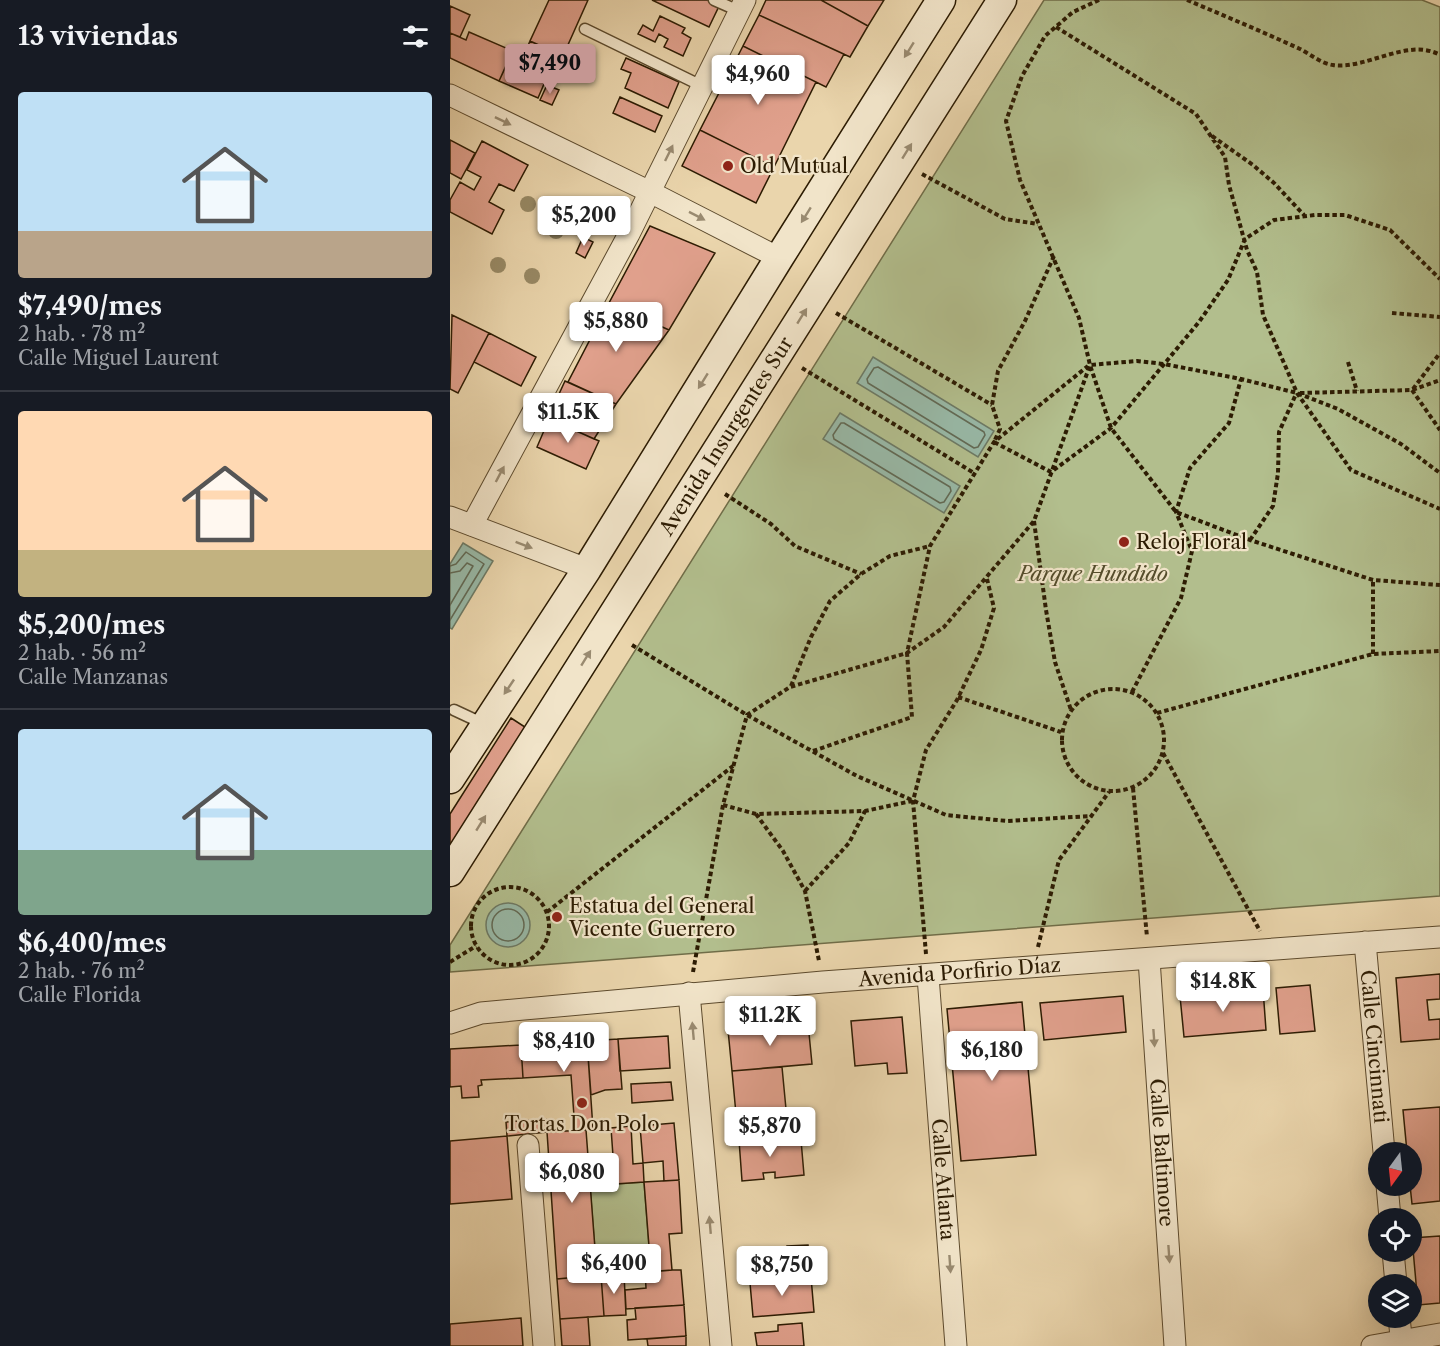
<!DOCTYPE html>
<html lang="es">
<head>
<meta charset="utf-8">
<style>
  body { margin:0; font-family:"Libre Caslon Text",serif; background:#242831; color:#f1f3f6; height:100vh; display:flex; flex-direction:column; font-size:22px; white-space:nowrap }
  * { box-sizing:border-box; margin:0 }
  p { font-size:20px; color:#9ea1a6 }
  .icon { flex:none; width:33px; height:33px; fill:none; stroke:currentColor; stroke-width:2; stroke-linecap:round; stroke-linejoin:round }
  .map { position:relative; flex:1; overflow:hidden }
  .details { display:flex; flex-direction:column; background:#171b24; width:450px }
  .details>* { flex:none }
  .needle { width:39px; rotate:195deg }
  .tools { position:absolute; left:918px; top:1142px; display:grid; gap:12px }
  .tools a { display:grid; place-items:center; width:54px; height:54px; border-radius:50%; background:#171b24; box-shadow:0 6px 24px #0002; font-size:30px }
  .price { position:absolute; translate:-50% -51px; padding:0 14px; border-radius:6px; background:#fff; color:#222; font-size:20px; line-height:39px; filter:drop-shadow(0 2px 3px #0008) }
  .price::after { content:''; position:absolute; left:50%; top:36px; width:18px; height:14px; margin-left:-9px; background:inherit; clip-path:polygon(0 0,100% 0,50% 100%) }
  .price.current { background:#c59692; color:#111 }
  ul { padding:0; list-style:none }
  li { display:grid; align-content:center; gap:12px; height:318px; padding:0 18px }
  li+li { border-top:2px solid #363941 }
  li span { display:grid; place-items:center; height:186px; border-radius:6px; color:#555 }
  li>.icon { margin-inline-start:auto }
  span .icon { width:108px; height:108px; fill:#fffc; stroke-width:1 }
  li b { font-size:26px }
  h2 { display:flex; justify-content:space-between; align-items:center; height:72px; padding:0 18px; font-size:26px }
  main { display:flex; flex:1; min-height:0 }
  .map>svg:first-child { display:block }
  .green { fill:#b2be8d; stroke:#706d48; stroke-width:1.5 }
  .water { fill:#98b9a7; stroke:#6d7a65; stroke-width:1.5 }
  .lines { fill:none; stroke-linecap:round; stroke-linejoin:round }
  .shore { stroke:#626a55; stroke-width:1.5 }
  .building { fill:#e0a08c; stroke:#2d1c03; stroke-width:1.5 }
  .service-casing { stroke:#5c4a2d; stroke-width:13 }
  .minor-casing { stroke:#5c4a2d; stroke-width:23 }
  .secondary-casing { stroke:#2d1c03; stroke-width:31 }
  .path { stroke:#2d1c03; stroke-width:4; stroke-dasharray:4.5 3; stroke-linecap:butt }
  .service { stroke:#f1e4c9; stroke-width:10 }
  .minor { stroke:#f1e4c9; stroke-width:21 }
  .secondary { stroke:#f1e4c9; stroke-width:28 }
  .tree { fill:#988a66 }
  .oneway { fill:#998a70 }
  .poi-dot { fill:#8f2418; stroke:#f1e4c9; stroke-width:2 }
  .labels { text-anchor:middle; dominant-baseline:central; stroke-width:4.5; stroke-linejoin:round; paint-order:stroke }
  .poi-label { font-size:20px; fill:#2d1c03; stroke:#f1e4c9; text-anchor:start }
  .street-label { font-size:20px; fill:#2d1c03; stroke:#f1e4c9 }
  .park-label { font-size:20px; font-style:italic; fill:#554d2c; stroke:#f1e4c9 }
</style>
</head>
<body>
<main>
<section class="details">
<h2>13 viviendas<svg class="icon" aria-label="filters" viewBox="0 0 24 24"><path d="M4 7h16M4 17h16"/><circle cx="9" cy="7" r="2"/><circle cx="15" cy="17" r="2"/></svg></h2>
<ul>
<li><span style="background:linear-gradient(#bfe0f5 75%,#b9a48a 0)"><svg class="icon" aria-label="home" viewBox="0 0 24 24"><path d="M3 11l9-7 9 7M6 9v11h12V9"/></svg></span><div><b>$7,490/mes</b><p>2 hab. · 78 m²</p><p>Calle Miguel Laurent</p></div></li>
<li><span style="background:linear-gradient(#ffd9b3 75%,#c2b280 0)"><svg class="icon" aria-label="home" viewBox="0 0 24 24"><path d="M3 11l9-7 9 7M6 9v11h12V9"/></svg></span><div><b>$5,200/mes</b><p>2 hab. · 56 m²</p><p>Calle Manzanas</p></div></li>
<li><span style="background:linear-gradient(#bfe0f5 65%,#7fa58c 0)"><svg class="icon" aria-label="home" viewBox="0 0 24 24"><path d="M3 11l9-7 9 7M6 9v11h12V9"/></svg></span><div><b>$6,400/mes</b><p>2 hab. · 76 m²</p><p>Calle Florida</p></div></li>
</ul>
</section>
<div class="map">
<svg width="990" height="1346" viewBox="0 0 990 1346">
  <rect width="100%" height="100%" fill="#ead5ac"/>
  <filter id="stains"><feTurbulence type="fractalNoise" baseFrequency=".00333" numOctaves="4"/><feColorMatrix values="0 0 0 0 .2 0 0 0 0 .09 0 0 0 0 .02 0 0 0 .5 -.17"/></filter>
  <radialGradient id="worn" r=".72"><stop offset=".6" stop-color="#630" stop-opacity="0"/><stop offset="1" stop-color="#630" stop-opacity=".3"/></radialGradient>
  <!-- green -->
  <path class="green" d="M594,0H972L990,7V896L0,972V945Z
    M194,1182L201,1272L147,1275L140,1186Z"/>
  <!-- water -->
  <path class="water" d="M423,357L544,431L528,457L407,383Z
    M390,413L510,486L494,513L373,439Z
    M13,543L43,561L2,629L0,628V564Z
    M36 925a22 22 0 1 1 44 0a22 22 0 1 1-44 0Z"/>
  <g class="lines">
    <!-- shore -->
    <path class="shore" d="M428,367L534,432L535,435L528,447L524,448L418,383L417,379L424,368Z
      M391,423H394L500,487L501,491L494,502L490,503L384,439L383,435Z
      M0,566L6,564L16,552L34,564L0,620
      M0,573L10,571L17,563L23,566L0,605
      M42 925a16 16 0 1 1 32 0a16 16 0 1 1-32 0Z"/>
  </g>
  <!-- building -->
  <path class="building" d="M99,0H138L113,56L80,41Z
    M202,0H272L259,27Z
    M316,0H371L418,26L400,57L309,15Z
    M371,0H434L418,26Z
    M0,6L20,15L10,37L0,33Z
    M309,15L394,54L376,87L293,46Z
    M210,16L235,28L232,33L241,38L233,56L214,47L218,39L209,34L205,42L188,34L193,25L203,31Z
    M19,32L63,51L49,81L0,58V33L16,40Z
    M80,41L102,51L92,74L70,64Z
    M293,46L366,82L324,167L250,130Z
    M176,58L229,82L218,108L175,88L181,73L171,69Z
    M59,59L97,77L88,98L49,81Z
    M97,85L109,90L102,105L90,100Z
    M170,97L212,116L205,132L163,113Z
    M250,130L324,167L306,203L232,166Z
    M0,140L25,153L11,179L0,173Z
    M32,141L78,165L64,191L49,184L39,202L54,210L42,234L0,212V200L10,182L24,190L31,177L17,170Z
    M200,226L265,253L219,330L159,303Z
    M133,237L143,242L135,258L126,253Z
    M159,303L219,330L166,404L118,382Z
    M2,315L39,333L8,393L0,389Z
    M39,333L86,357L71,386L24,362Z
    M115,381L166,404L144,439L98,418Z
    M99,419L149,441L136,469L87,447Z
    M61,718L78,729L0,852V814Z
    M990,974V999L977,1000L979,1020L990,1019V1039L951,1042L946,978Z
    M860,985L865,1031L830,1034L826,988Z
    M813,989L816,1030L734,1037L730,996Z
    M673,996L676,1032L594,1040L590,1003Z
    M572,1002L586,1155L511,1161L497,1009Z
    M452,1017L457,1073L438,1074L437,1063L405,1066L401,1021Z
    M358,1023L362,1064L282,1071L278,1030Z
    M218,1036L220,1068L170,1071L168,1039Z
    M168,1039L172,1089L155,1090L141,1095L137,1041Z
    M137,1041L143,1129L125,1130L121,1075L73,1078L71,1045Z
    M71,1045L73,1078L31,1080L32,1085L28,1086L29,1097L12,1098L11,1086L0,1087V1049Z
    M332,1067L336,1109L286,1114L282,1071Z
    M221,1082L223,1100L182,1103L181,1084Z
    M990,1107V1201L962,1204L960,1185L962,1152H957L953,1110Z
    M96,1119L97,1132L57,1136L56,1122Z
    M224,1123L229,1180L214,1181L213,1161L193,1163L190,1126Z
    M181,1126L183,1164L193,1163L194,1182L165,1184L161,1128Z
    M136,1130L147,1275L107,1279L97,1132Z
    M57,1136L62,1199L0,1204V1141Z
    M322,1137L323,1142L351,1140L354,1175L325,1178V1172L313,1173L314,1179L292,1181L289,1140Z
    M229,1180L232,1233L219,1234L222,1270L201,1272L194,1182Z
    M990,1236V1303L968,1305L962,1238Z
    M358,1245L361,1277L313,1282L310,1249L328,1247V1256H338L337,1246Z
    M222,1270H231L234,1305L176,1309L175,1290L196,1288L195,1272Z
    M174,1274L176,1315L154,1316L151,1275Z
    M151,1275L154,1316L110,1319L107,1279Z
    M361,1277L364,1312L303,1317L300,1283Z
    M234,1305L236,1336L178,1340L177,1320L186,1319L185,1308Z
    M138,1317L140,1346H112L110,1319Z
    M71,1318L73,1346H0V1324Z
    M352,1323L354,1346H307L305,1333L328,1331V1325Z
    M236,1336V1346H198L197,1339Z"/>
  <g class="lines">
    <defs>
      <path id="service" d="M264,0L289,11
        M135,29L252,86
        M4,710L34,724"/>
      <g id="minor">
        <path d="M0,95L200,192L329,258"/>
        <path d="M0,517L137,569"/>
        <path d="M22,525L179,234L295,0"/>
        <path id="s1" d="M915,942L934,1152"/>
        <path id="s2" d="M699,959L725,1346"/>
        <path id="s3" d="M478,976L506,1346"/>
        <path d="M239,993L271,1346"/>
        <path id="s4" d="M0,1023L31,1013L373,982L990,937"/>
        <path d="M78,1145L94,1346"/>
        <path d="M937,1185L940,1218"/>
        <path d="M943,1251L946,1284"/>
        <path d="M949,1317L952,1346"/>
        <path d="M922,1346L990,1334"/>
      </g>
      <g id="secondary">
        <path d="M0,779L137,569L329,258L491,0"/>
        <path id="s5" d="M0,872L552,0"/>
      </g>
    </defs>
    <!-- service casing -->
    <use href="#service" class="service-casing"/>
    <!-- minor casing -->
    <use href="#minor" class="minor-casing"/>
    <!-- secondary casing -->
    <use href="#secondary" class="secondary-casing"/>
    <!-- path -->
    <path class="path" d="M649,0L623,12L595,36L572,76L556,121L570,180L629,318L640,365L661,428L726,512L800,540L923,580L990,585
      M737,0C775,16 813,32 850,49C860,54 872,64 883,65C916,70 958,37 990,55
      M606,27L746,114L775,157L779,185L797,250L807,272L813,315L847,393L901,470L990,509
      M762,136L803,165L824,183L854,215
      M472,174L555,219L588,224
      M604,256L575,321L548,371L542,405L550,429L544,442L601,472L661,428L749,322L778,280L795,239L824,220L865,215H895L940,230L990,279
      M386,313L542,405
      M942,313L990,317
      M898,362L907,391
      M352,368L524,473
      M963,389L990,353
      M962,390L990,430
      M850,393L962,390L990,380
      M275,494L321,524L345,546L411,574
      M584,521L596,610L605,662L621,710
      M800,540L823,506L828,473L829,432L846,394
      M182,645L297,715L407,776L496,815L557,821L641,816
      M923,654V580
      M341,686L361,637L380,601L411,574L440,556L480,546
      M612 740a51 51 0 1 1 102 0a51 51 0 1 1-102 0Z
      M682,692L731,598L742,551L726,512L740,468L779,423L791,379
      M508,697L611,732
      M707,713L923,654L990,651
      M363,751L462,717L457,653L480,546L544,442L638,366
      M713,753L810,931
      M683,788L697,937
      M273,805L306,814L415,811L462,801
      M306,814L333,851L355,891L369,961
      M21 926a39 39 0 1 1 78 0a39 39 0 1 1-78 0Z
      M355,891L399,843L415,811
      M97,912L283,766
      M588,947L609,860L659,792
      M476,954L463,801L476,750L507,700L531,650L544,608L537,579
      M0,962L26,946
      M243,972L273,805L297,715L340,687L457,653L494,627L584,521L640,365L687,361L714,364L791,379L847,393L888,409L951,444L990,473"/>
    <!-- service -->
    <use href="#service" class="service"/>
    <!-- minor -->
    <use href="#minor" class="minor"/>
    <!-- secondary -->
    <use href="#secondary" class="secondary"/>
  </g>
  <!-- trees -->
  <g class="tree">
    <circle cx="78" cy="204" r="8"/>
    <circle cx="106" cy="231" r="8"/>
    <circle cx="48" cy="265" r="8"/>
    <circle cx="82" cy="276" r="8"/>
  </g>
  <!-- one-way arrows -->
  <defs><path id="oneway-solid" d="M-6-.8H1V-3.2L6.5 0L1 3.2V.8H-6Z" transform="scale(1.5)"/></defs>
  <g class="oneway">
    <use href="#oneway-solid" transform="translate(459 50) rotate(122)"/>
    <use href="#oneway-solid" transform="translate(53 121) rotate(26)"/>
    <use href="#oneway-solid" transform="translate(457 151) rotate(-58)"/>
    <use href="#oneway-solid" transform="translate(219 153) rotate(-64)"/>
    <use href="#oneway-solid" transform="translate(356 215) rotate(122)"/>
    <use href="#oneway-solid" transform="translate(247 216) rotate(27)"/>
    <use href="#oneway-solid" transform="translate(352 316) rotate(-58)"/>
    <use href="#oneway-solid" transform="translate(253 381) rotate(122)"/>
    <use href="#oneway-solid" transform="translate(50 474) rotate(-62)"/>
    <use href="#oneway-solid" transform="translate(74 545) rotate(21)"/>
    <use href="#oneway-solid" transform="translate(136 658) rotate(-58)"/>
    <use href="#oneway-solid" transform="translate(59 687) rotate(124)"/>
    <use href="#oneway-solid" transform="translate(31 823) rotate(-58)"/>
    <use href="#oneway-solid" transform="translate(243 1031) rotate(-95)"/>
    <use href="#oneway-solid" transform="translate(704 1038) rotate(86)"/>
    <use href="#oneway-solid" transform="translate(260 1225) rotate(-95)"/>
    <use href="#oneway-solid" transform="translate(719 1254) rotate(86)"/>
    <use href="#oneway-solid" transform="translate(500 1264) rotate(86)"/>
  </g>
  <!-- markers -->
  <g class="poi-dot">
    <circle cx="278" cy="166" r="6"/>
    <circle cx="674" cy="542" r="6"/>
    <circle cx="107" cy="917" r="6"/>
    <circle cx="132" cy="1103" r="6"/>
  </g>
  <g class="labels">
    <!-- poi labels -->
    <g class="poi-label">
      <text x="290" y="166">Old Mutual</text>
      <text x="686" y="542">Reloj Floral</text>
      <text x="119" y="906">Estatua del General<tspan x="119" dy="23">Vicente Guerrero</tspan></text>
      <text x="132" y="1124" text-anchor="middle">Tortas Don Polo</text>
    </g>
    <!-- street labels -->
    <g class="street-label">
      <text stroke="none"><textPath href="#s5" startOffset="516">Avenida Insurgentes Sur</textPath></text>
      <text stroke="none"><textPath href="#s4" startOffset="513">Avenida Porfirio Díaz</textPath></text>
      <text stroke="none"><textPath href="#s1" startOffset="105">Calle Cincinnati</textPath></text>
      <text stroke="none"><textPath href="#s2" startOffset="194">Calle Baltimore</textPath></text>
      <text stroke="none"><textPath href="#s3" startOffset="204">Calle Atlanta</textPath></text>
    </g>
    <!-- park labels -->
    <g class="park-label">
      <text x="643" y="574">Parque Hundido</text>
    </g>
  </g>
  <rect width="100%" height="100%" filter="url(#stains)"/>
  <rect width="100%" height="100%" fill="url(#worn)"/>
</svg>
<div class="tools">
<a><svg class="needle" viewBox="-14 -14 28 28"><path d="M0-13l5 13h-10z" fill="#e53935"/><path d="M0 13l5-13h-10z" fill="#9ea1a6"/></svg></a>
<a><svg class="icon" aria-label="locate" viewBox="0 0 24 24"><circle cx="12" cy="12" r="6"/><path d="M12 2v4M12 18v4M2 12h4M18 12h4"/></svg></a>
<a><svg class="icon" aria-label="layers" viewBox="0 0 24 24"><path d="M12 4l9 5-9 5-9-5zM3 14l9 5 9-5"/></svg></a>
</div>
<b class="price current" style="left:100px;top:95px">$7,490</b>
<b class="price" style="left:308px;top:106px">$4,960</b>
<b class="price" style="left:134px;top:247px">$5,200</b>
<b class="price" style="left:166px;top:353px">$5,880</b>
<b class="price" style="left:118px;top:444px">$11.5K</b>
<b class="price" style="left:773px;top:1013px">$14.8K</b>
<b class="price" style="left:320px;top:1047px">$11.2K</b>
<b class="price" style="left:114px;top:1073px">$8,410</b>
<b class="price" style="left:542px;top:1082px">$6,180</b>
<b class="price" style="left:320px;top:1158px">$5,870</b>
<b class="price" style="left:122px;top:1204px">$6,080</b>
<b class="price" style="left:164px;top:1295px">$6,400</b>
<b class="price" style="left:332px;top:1297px">$8,750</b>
</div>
</main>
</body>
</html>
